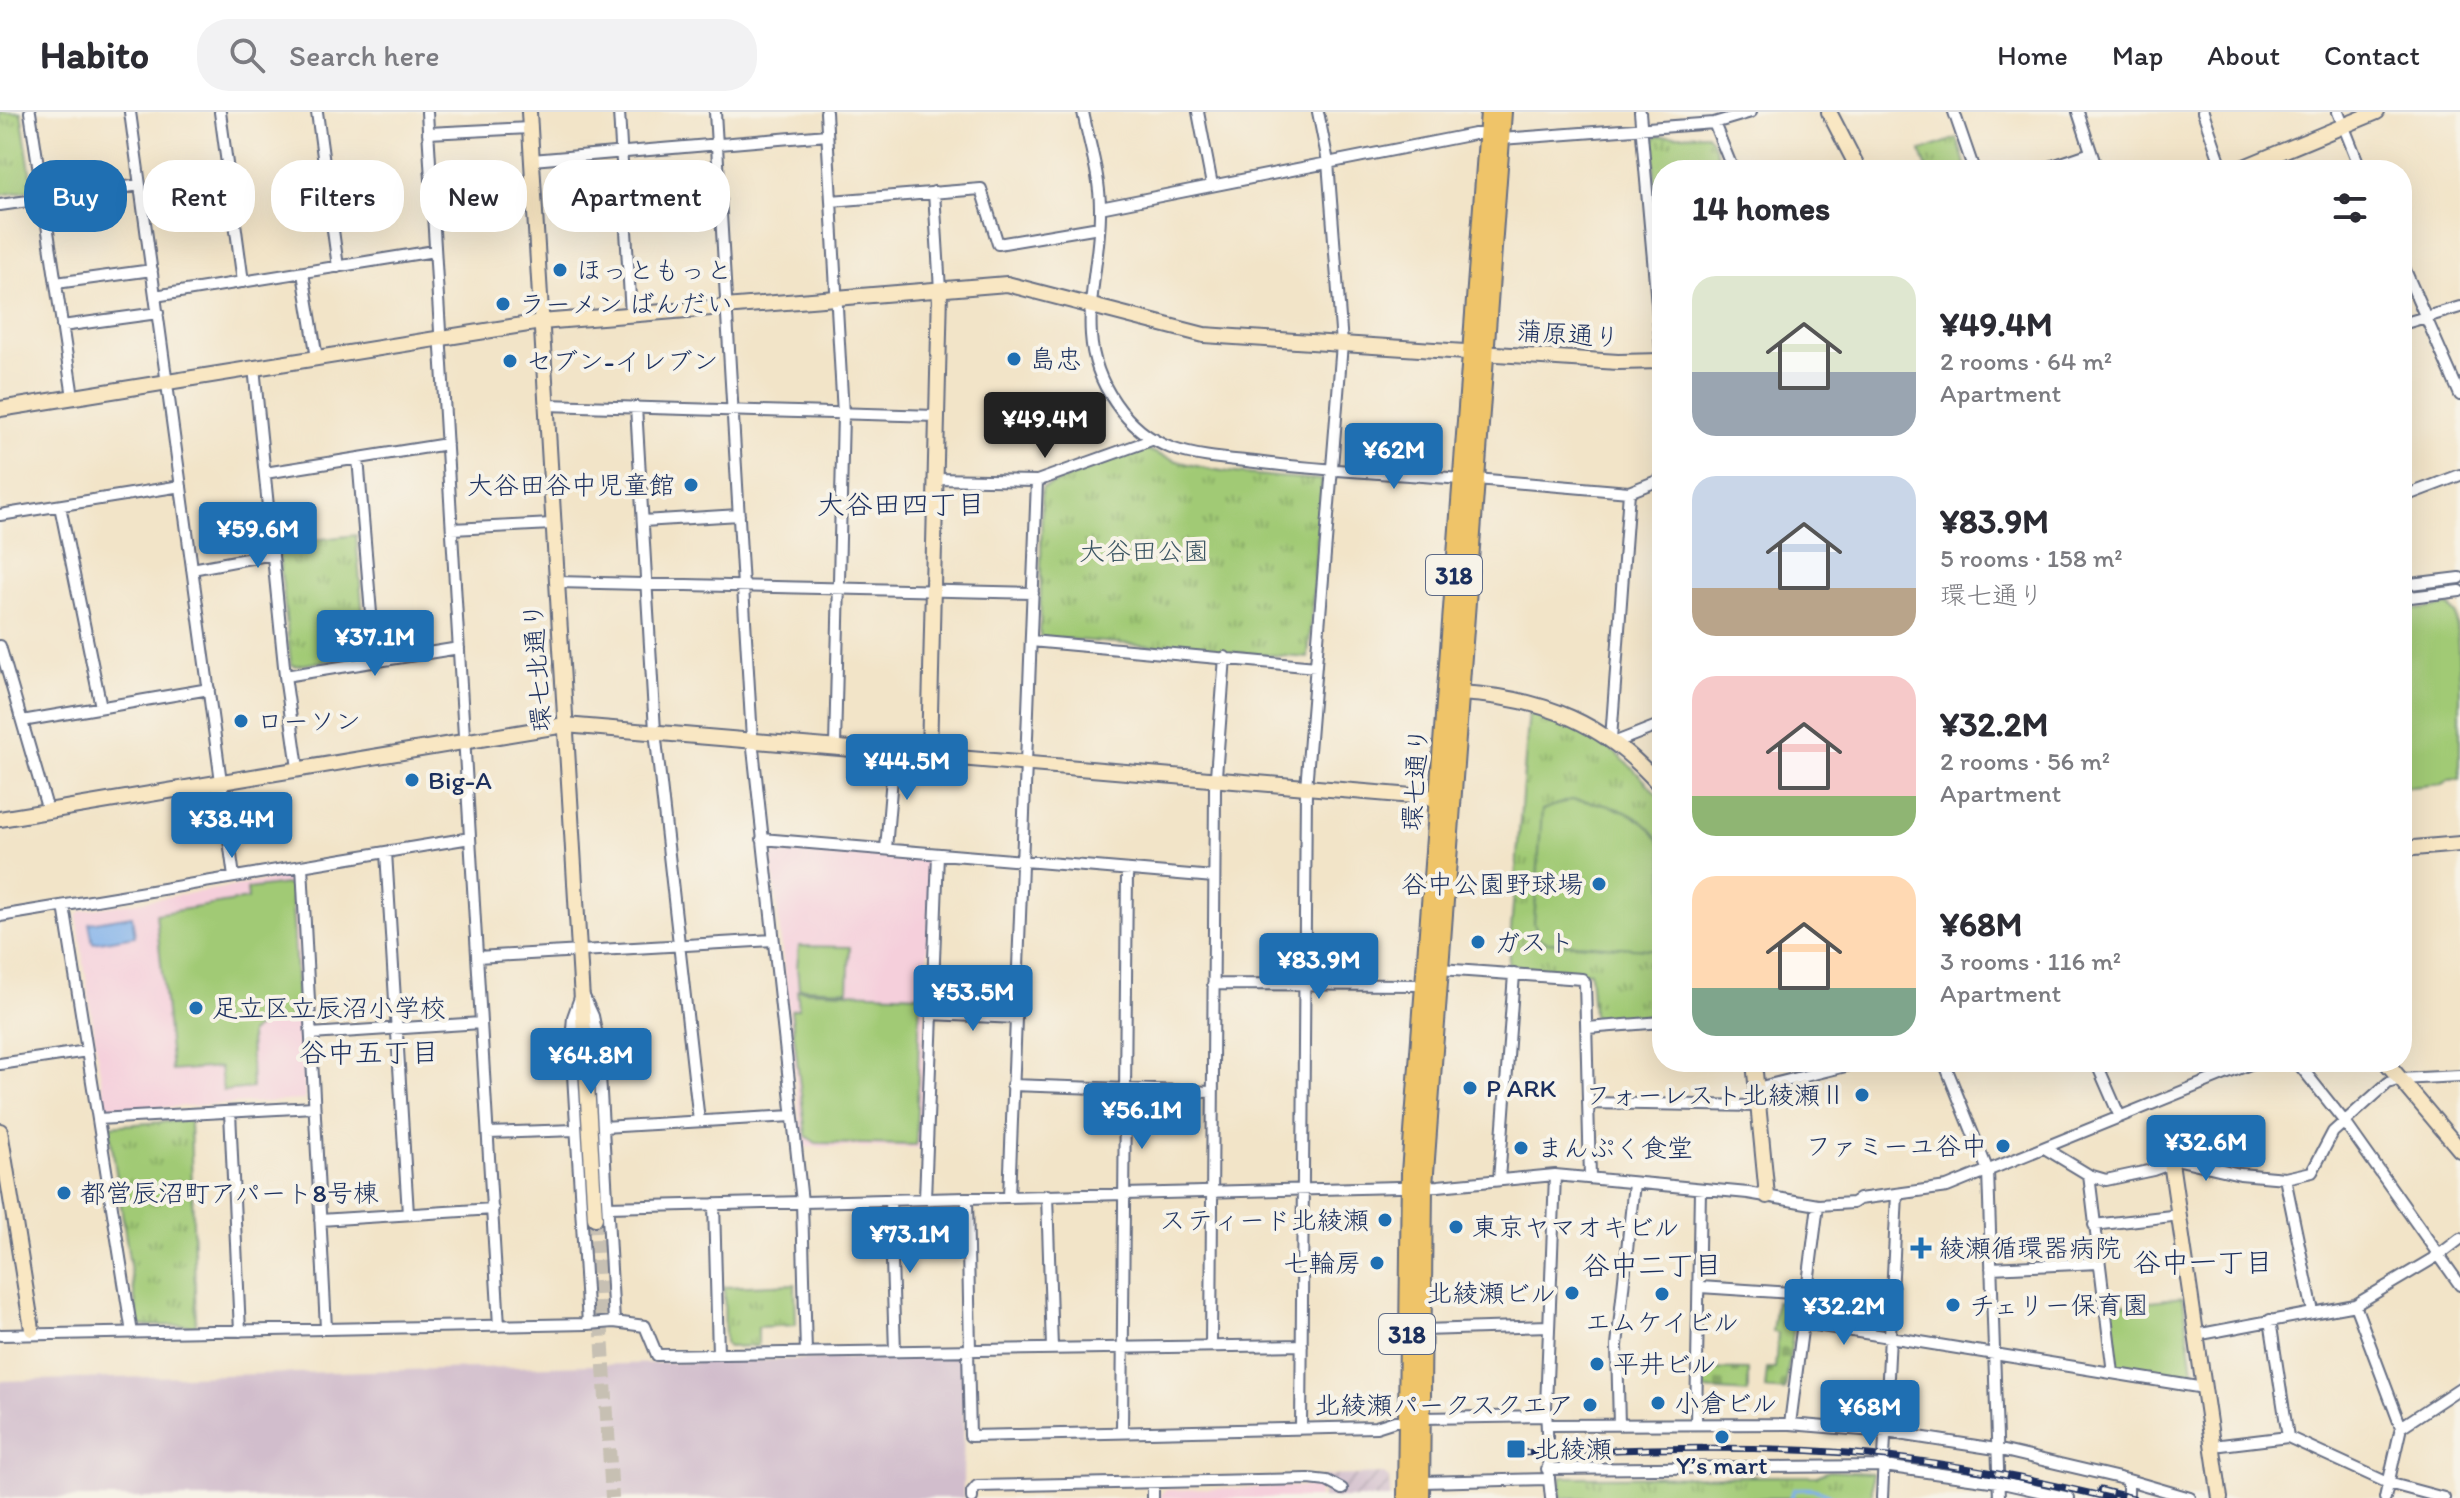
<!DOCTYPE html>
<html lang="en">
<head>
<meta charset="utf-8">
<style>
  body { margin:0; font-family:Itim,"Klee One",sans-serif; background:#f2f2f3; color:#2b2b33; height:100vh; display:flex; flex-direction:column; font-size:30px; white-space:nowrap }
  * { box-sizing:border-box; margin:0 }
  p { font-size:26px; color:#7c7c81 }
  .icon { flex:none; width:44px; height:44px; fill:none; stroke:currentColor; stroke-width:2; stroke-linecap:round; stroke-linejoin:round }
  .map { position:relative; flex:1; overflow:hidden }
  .side { position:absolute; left:1652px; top:48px; width:760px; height:912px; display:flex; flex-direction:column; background:#fff; border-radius:32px; box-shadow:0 8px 32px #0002 }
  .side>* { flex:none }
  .guide { position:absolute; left:24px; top:48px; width:760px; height:72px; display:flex; gap:16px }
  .price { position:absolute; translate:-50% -68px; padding:0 18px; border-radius:8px; background:#1f6fb2; color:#fff; font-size:26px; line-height:52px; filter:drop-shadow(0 2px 4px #0008) }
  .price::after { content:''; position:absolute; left:50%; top:48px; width:24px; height:18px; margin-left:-12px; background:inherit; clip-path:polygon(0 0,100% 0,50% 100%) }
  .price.current { background:#222; color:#fff }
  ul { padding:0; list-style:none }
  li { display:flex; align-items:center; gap:24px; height:200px; padding:0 40px }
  li span { display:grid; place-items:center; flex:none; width:224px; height:160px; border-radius:24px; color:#555 }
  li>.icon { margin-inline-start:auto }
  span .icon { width:96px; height:96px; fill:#fffc; stroke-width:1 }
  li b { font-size:34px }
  h2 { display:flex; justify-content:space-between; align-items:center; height:96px; padding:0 40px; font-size:34px }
  .pill { padding:0 28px; border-radius:32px; background:#fff; box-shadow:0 8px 32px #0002; font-size:28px; line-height:72px }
  .pill.current { background:#1f6fb2; color:#fff }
  header { display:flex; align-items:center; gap:48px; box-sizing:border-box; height:112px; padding:0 40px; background:#fff; border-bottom:2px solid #e1e1e2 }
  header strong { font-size:38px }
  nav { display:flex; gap:44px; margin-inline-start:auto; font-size:28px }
  .search { width:560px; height:72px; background:#f2f2f3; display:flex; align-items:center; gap:20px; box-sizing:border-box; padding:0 28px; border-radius:32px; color:#7c7c81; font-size:30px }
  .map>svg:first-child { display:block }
  .built { fill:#f5cfdb }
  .industrial { fill:url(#industrial-furrows) }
  .railway { fill:#d1bdcc }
  .cemetery { fill:url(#cemetery-stones); stroke:#5e7c6a; stroke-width:2 }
  .park { fill:url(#park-tufts); stroke:#5e7c6a; stroke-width:2 }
  .pitch { fill:#a1ca75; stroke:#5e7c6a; stroke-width:2 }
  .water { fill:#7fb0ea; stroke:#4d70a4; stroke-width:2 }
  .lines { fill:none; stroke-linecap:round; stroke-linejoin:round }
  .stream { stroke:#7fb0ea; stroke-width:4 }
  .secondary-tunnel { stroke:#c7c0b3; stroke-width:14; stroke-dasharray:14 7; stroke-linecap:butt }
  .street-casing { stroke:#666e83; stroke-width:14 }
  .secondary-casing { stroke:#666e83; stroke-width:18 }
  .primary-casing { stroke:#666e83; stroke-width:20 }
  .street { stroke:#fff; stroke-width:10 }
  .secondary { stroke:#f9e7c3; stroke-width:14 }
  .primary { stroke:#efc469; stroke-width:16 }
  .rail-casing { stroke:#1b2f5e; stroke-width:7 }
  .rail { stroke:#f7f3e8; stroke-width:4; stroke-dasharray:12; stroke-linecap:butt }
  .poi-dot { fill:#1f6fb2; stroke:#f7f3e8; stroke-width:3 }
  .labels { text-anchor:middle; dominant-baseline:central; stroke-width:8; stroke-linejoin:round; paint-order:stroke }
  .shield { fill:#f7f3e8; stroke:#5d6a87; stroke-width:2 }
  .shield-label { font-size:24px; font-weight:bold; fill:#1b2f5e }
  .poi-label { font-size:26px; fill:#1b2f5e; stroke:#f7f3e8; text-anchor:start }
  .street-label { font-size:26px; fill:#1b2f5e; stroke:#f7f3e8 }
  .park-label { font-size:26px; fill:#3c5664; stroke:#f7f3e8 }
  .neighbourhood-label { font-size:28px; fill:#1b2f5e; stroke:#f7f3e8 }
</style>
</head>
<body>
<header>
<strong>Habito</strong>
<div class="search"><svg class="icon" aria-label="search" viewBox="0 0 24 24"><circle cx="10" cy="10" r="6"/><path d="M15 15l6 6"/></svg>Search here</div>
<nav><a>Home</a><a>Map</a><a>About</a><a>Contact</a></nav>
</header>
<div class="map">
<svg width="2460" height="1386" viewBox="0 0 2460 1386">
  <defs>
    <pattern id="industrial-furrows" width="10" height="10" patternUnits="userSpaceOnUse" patternTransform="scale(2)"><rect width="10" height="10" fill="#d1bdcc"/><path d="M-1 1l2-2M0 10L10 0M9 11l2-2" fill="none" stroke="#a99aa9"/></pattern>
    <pattern id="cemetery-stones" width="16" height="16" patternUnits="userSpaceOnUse" patternTransform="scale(2)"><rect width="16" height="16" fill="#a1ca75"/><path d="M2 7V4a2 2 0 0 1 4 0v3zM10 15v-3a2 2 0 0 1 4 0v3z" fill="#82a463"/></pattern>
    <pattern id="park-tufts" width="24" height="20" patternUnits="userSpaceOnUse" patternTransform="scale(2)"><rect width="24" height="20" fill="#a1ca75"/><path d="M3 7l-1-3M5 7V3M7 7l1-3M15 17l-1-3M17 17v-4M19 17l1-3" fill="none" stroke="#82a463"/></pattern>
  </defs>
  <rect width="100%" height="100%" fill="#f7f3e8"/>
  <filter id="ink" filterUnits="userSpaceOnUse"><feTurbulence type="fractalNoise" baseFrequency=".0125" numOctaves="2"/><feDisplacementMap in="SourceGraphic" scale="16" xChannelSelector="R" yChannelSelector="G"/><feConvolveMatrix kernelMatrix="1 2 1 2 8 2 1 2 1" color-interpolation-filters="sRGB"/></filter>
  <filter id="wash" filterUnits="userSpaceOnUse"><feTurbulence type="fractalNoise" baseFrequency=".006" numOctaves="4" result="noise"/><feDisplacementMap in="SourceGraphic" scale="32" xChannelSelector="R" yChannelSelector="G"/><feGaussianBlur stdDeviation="1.8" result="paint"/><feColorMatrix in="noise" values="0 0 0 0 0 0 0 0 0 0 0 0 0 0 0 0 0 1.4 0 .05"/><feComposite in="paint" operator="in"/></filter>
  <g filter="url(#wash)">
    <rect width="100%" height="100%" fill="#f2e4c8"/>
    <!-- built -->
    <path class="built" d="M779,737L928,747L931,752L920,1036L803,1035L772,746Z
      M285,766L295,773L305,988L112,998L105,994L77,804L81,799Z
      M1319,1374V1386H1161V1382L1165,1378Z"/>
    <!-- industrial -->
    <path class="industrial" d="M1384,1362L1390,1367V1386H1323V1364Z"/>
    <!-- railway -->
    <path class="railway" d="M960,1243L964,1246L963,1386H0V1269Z"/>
    <!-- cemetery -->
    <path class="cemetery" d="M1776,1189L1797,1192L1785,1279L1765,1277L1767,1257H1775L1778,1221L1772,1220Z
      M1704,1257L1748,1258V1281L1704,1278Z"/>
    <!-- park -->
    <path class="park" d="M0,0H21L33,78L0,83Z
      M1707,22L1711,27L1724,58H1662L1661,148L1652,30L1657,24Z
      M1957,26L1967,58H1927L1921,39Z
      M1144,336C1197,362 1263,364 1322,368L1308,546L1040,525L1042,376Z
      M356,423L366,538L363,543L295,554L291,552L278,432Z
      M1529,598C1587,615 1625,642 1662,689V903L1598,907L1593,904L1590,860L1508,854Z
      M190,1008L196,1213L139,1214L109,1014Z
      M795,1172L796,1213L758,1215V1234L728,1235L725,1232L724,1175Z
      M1829,1359L1872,1361V1386H1561V1365L1817,1364Z"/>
    <!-- pitch -->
    <path class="pitch" d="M2449,494L2456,502L2460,570V667L2448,668L2442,672L2402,676V499Z
      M1570,688C1602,689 1646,700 1661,733C1666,743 1662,821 1662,838L1547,830L1540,827L1534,811L1542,698Z
      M285,772L291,775L298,900H289L291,909L262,911L250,921L252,976L223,979L220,955L172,959L156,802L248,787L247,777Z
      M799,834L850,835L848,878L799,876L797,855Z
      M797,878L920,883L916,1033L816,1031L806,1024L791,898L799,896Z
      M2183,1185L2194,1265L2189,1270L2121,1258L2116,1253L2109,1194Z"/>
    <!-- water -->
    <path class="water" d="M132,804L135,824L93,831L89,811Z"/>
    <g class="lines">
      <!-- stream -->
      <path class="stream" d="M1791,1386L1794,1378C1809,1375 1821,1377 1834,1386"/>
    </g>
  </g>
  <g filter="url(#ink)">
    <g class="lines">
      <!-- secondary-tunnel -->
      <path class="secondary-tunnel" d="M595,1106L612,1386"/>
      <defs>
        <path id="street" d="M30,0L73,285
          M130,0L234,765
          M220,0L243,170
          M317,0L338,155
          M427,0L499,1214
          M619,0L631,203
          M715,0L752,627L802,1090L806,1241
          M826,0L843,302L835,635
          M1083,0C1089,31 1100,64 1100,96C1101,138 1088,180 1091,223C1094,270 1126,319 1171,336C1197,345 1227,347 1255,350C1323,359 1392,361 1460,367
          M1198,0L1212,73
          M1640,0L1662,249
          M1954,0L1974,58
          M2078,0L2097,58
          M2203,0L2223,58
          M2338,0L2361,58
          M1714,11L1733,58
          M428,21L530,16
          M1501,27L1714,11L1751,0
          M532,48L827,23
          M2041,58L2091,41
          M934,80L940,178
          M831,89L981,77L998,132L1099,115
          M0,93L140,73
          M1100,96L1474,22H1487
          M2402,151L2460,283
          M303,161L317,246
          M56,171L152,158
          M155,184L434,139
          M2402,212L2460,195
          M62,214L158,201
          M254,255L285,564L298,656
          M545,293L937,304
          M636,295L655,619L699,1009
          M358,346L375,549
          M265,361L447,332
          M935,367L1037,369L1154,327
          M1476,367L1629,380L1662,367
          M2402,385L2460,363
          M60,394L101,595
          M0,403L181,374
          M643,409L739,403
          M452,417L552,412
          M192,457L273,442
          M556,470L1033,481
          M2402,473L2460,466
          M2402,486L2460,479
          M1031,529L1316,555
          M0,534L48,699
          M285,564L459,536
          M22,609L209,577
          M1611,627L1629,380
          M1616,630L1662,612
          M762,727L1214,765
          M886,737L894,641
          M386,740L408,1102
          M302,754L326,1216
          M64,794L132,1221
          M0,804L470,726
          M477,845L773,828
          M1440,857L1582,867L1585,871L1590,1065
          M1213,872L1424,873
          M582,880L593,904L598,928L614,1210L588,1212L571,929L573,905Z
          M932,902L1016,906
          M1587,916L1662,910
          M311,922L481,911
          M1944,950L1988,1059L1999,1386
          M2096,950L2120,1005
          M2297,950L2344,1009L2460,1173
          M0,952L87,939
          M1012,973L1212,980
          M1757,976L1862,950
          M1588,991L1758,994
          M230,1000L240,1219
          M98,1007L314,995
          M603,1015L792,1004
          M488,1021L576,1018
          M2046,1037L2089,1063L2106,1068L2153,1058L2180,1048L2240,1062L2285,1066L2312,1060L2333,1020L2388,971L2400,967L2460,964
          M2089,1063L2113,1261
          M2285,1066L2313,1200
          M1499,1068L1514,862
          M1047,1083L1052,1236
          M1009,1085L1037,369
          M967,1086L970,1238
          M925,1087L938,742
          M890,1088L895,1239
          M714,1092L718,1242
          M608,1095L1438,1074L1555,1063L1748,1081L1818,1093L1853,1091L1859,1087L1947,1075L2255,950
          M320,1108L493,1097
          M2094,1113L2180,1103
          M1991,1156L2099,1151
          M1700,1175L1807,1182
          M2355,1193L2401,1315L2385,1386
          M2270,1208L2288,1325
          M614,1210L645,1214L657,1243L1302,1233
          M1803,1211L2204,1276
          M1423,1218L1549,1214
          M0,1223L588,1212
          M2196,1223L2355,1193L2439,1143L2460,1127
          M1211,1234L1215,677L1225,545
          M968,1238L970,1324L1376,1315L1395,1309H1406
          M1422,1306L1546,1304
          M1696,1311L1700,1077
          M1790,1312L1818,1093
          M1547,1313L1790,1312L1886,1320L1996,1337L2128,1368L2190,1386
          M1619,1313L1617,1234L1634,1071
          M2401,1315L2460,1276
          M1301,1317L1306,676L1342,232L1328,50L1318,0
          M1122,1320L1127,758
          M2213,1334L2288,1325L2388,1371L2444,1386
          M1547,1357L1884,1354L1998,1370L2069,1386
          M1549,1367L1546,1295L1555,1063
          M1422,1370L1549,1367L1551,1386
          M1153,1371V1386
          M972,1386V1380L977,1374L1309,1367L1327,1369L1342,1377
          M1882,1386L1897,1082
          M2128,1386V1368"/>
        <path id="secondary" d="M529,0L595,1106
          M1829,0L1859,58
          M2237,58L2377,0
          M0,297L541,210L1007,172L1204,223L1618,250L1662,249
          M1459,581C1542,585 1608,612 1662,676
          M929,644L940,178
          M0,707L565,613L1449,687
          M2402,737L2460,732
          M1754,950L1767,1084
          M2386,950L2460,1038
          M0,1019L32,1217
          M2171,1050L2220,1386"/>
        <path id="primary" d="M1406,1386L1410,1061L1489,0
          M1421,1386L1424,1074L1503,0"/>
      </defs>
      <!-- street casing -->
      <use href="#street" class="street-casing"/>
      <!-- secondary casing -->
      <use href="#secondary" class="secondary-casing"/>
      <!-- primary casing -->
      <use href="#primary" class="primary-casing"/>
      <!-- street -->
      <use href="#street" class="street"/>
      <!-- secondary -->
      <use href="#secondary" class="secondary"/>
      <!-- primary -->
      <use href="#primary" class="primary"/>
      <defs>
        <path id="rail" d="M1517,1341C1626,1338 1737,1332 1846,1341C1936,1348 2023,1365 2110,1386
          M2100,1378L2133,1386"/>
      </defs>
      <!-- rail casing -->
      <use href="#rail" class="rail-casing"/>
      <!-- rail -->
      <use href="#rail" class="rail"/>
    </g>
  </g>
  <!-- markers -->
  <g class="poi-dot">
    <circle cx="560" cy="158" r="8"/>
    <circle cx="503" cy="192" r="8"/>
    <circle cx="1014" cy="247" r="8"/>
    <circle cx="510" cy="249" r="8"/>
    <circle cx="691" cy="373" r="8"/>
    <circle cx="241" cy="609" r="8"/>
    <circle cx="412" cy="668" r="8"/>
    <circle cx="1599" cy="772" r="8"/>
    <circle cx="1478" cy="830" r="8"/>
    <circle cx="196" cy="896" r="8"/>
    <circle cx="1470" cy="976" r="8"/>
    <circle cx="1862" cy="983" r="8"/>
    <circle cx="2003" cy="1034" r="8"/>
    <circle cx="1521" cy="1036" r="8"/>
    <circle cx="64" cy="1081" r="8"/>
    <circle cx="1385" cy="1108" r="8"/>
    <circle cx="1456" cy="1115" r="8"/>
    <path d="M1917 1124h8v8h8v8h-8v8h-8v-8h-8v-8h8z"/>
    <circle cx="1377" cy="1151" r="8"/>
    <circle cx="1572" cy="1181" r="8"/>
    <circle cx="1662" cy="1182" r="8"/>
    <circle cx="1953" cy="1193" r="8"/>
    <circle cx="1597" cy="1252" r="8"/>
    <circle cx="1658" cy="1291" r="8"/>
    <circle cx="1590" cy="1293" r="8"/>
    <circle cx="1722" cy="1325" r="8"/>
    <rect x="1506" y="1327" width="20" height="20" rx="4"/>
  </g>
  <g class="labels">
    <!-- shield labels -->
    <g class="shield">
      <rect x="1426" y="443" width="56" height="40" rx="6"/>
      <rect x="1379" y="1202" width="56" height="40" rx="6"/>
    </g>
    <g class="shield-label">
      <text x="1454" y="463">318</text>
      <text x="1407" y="1222">318</text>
    </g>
    <!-- poi labels -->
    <g class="poi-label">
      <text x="576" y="158">ほっともっと</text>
      <text x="519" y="192">ラーメン ばんだい</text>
      <text x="1030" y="247">島忠</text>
      <text x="526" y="249">セブン-イレブン</text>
      <text x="675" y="373" text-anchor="end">大谷田谷中児童館</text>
      <text x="257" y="609">ローソン</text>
      <text x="428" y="668">Big-A</text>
      <text x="1583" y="772" text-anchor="end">谷中公園野球場</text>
      <text x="1494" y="830">ガスト</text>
      <text x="212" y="896">足立区立辰沼小学校</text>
      <text x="1486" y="976">P ARK</text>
      <text x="1846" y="983" text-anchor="end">フォーレスト北綾瀬Ⅱ</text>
      <text x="1987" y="1034" text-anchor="end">ファミーユ谷中</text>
      <text x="1537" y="1036">まんぷく食堂</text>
      <text x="80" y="1081">都営辰沼町アパート8号棟</text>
      <text x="1369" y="1108" text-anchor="end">スティード北綾瀬</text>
      <text x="1472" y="1115">東京ヤマオキビル</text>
      <text x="1939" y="1136">綾瀬循環器病院</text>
      <text x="1361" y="1151" text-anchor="end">七輪房</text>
      <text x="1556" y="1181" text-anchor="end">北綾瀬ビル</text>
      <text x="1969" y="1193">チェリー保育園</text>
      <text x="1662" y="1210" text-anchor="middle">エムケイビル</text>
      <text x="1613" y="1252">平井ビル</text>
      <text x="1674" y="1291">小倉ビル</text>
      <text x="1574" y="1293" text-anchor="end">北綾瀬パークスクエア</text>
      <text x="1534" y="1337">北綾瀬</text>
      <text x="1722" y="1353" text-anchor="middle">Y’s mart</text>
    </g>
    <!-- street labels -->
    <g class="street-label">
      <text transform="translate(1568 222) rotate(4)">蒲原通り</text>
      <text transform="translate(537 555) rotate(-94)">環七北通り</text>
      <text transform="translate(1415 667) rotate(-86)">環七通り</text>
    </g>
    <!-- park labels -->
    <g class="park-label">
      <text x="1144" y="439">大谷田公園</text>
    </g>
    <!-- neighbourhood labels -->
    <g class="neighbourhood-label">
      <text x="901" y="392">大谷田四丁目</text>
      <text x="369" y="940">谷中五丁目</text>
      <text x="2203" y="1150">谷中一丁目</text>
      <text x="1652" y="1153">谷中二丁目</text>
    </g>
  </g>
</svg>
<b class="price current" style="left:1045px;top:348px">¥49.4M</b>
<b class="price" style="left:1394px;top:379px">¥62M</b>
<b class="price" style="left:258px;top:458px">¥59.6M</b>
<b class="price" style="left:375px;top:566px">¥37.1M</b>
<b class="price" style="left:907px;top:690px">¥44.5M</b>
<b class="price" style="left:232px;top:748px">¥38.4M</b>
<b class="price" style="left:1319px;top:889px">¥83.9M</b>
<b class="price" style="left:973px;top:921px">¥53.5M</b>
<b class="price" style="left:591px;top:984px">¥64.8M</b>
<b class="price" style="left:1142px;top:1039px">¥56.1M</b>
<b class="price" style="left:2206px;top:1071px">¥32.6M</b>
<b class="price" style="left:910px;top:1163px">¥73.1M</b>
<b class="price" style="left:1844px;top:1235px">¥32.2M</b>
<b class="price" style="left:1870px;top:1336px">¥68M</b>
<div class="guide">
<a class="pill current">Buy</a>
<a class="pill">Rent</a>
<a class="pill">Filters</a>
<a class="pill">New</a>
<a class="pill">Apartment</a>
</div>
<section class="side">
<h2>14 homes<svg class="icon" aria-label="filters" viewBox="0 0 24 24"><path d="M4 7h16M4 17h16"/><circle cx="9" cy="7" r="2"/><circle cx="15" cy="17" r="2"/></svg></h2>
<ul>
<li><span style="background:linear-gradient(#dfe7d0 60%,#9aa5b1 0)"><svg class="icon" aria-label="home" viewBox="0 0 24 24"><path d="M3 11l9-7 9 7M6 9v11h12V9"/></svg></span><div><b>¥49.4M</b><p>2 rooms · 64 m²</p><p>Apartment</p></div></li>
<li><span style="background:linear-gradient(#c9d6e8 70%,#b9a48a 0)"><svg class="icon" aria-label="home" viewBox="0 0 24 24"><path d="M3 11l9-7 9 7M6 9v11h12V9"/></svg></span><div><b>¥83.9M</b><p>5 rooms · 158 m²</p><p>環七通り</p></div></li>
<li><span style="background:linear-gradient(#f6c9c9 75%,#8fb573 0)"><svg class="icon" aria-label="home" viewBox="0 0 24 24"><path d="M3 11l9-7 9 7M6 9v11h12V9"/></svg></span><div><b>¥32.2M</b><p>2 rooms · 56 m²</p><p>Apartment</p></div></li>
<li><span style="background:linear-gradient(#ffd9b3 70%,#7fa58c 0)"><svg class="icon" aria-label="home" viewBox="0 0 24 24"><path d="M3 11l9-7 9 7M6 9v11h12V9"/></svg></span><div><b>¥68M</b><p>3 rooms · 116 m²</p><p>Apartment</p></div></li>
</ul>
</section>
</div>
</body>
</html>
